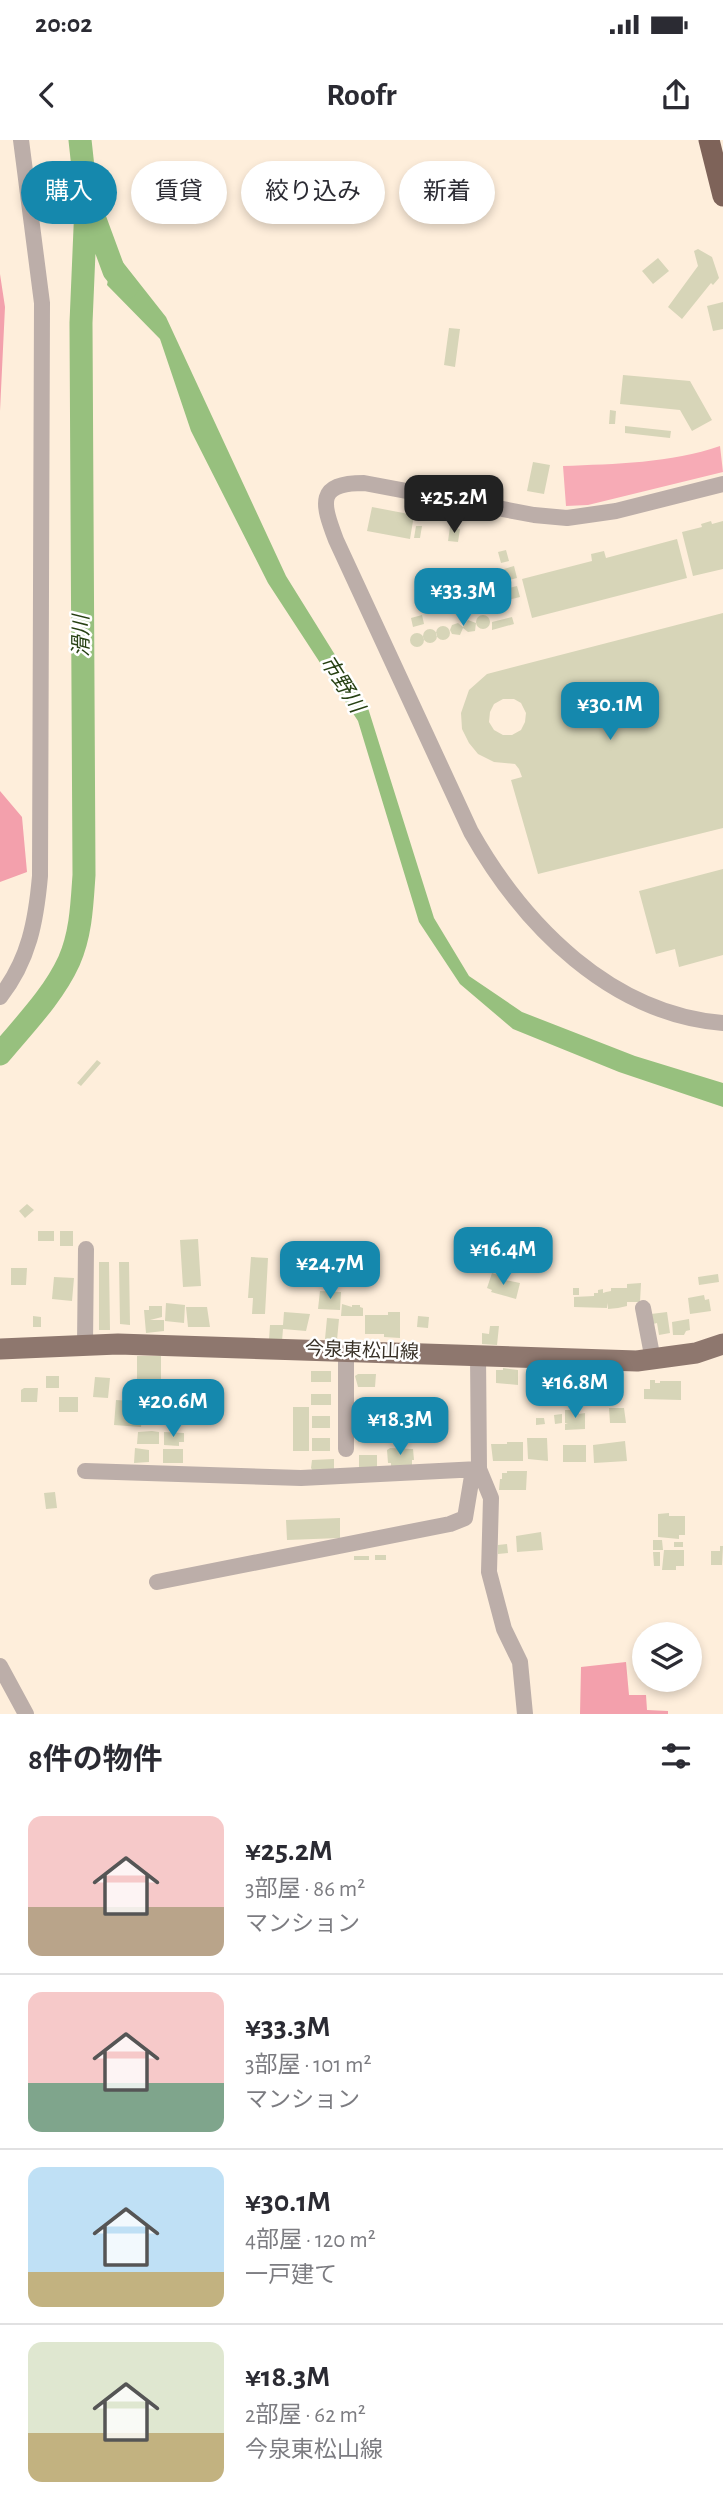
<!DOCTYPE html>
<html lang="ja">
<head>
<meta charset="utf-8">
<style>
  body { margin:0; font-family:"Alegreya Sans","Noto Sans JP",sans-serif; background:#f2f2f3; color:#2b2b33; height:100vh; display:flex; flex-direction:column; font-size:26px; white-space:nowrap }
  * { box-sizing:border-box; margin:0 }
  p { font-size:23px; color:#7c7c81 }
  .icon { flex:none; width:38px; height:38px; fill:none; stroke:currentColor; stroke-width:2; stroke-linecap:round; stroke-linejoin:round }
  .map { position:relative; height:1574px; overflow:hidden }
  .side { display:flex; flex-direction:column; background:#fff; flex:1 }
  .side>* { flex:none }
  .hud { position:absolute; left:21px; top:21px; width:682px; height:63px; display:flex; gap:14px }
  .buttons { position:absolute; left:632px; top:1482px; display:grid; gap:14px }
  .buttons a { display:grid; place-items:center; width:70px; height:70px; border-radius:50%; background:#fff; box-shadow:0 4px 10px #0003; font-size:35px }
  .price { position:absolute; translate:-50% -60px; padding:0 16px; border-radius:14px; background:#1588ad; color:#fff; font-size:23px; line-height:46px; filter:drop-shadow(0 2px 4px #0008) }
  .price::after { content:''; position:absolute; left:50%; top:42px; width:21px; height:16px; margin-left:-10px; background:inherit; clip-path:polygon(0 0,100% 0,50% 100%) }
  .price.selected { background:#222; color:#fff }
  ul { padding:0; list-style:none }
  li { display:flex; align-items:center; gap:21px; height:175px; padding:0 28px }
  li+li { border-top:2px solid #e1e1e2 }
  li span { display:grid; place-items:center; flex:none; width:196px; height:140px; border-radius:14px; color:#555 }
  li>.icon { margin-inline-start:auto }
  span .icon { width:84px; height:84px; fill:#fffc; stroke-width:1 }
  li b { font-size:30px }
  h2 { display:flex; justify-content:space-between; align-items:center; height:84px; padding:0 28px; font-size:30px }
  .pill { padding:0 24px; border-radius:32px; background:#fff; box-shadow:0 4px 10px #0003; font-size:24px; line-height:63px }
  .pill.selected { background:#1588ad; color:#fff }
  .status { display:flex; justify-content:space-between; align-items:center; height:49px; padding:0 35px; background:#fff; direction:ltr }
  .status svg { height:19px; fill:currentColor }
  header { display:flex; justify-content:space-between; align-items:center; height:91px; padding:0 28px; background:#fff; font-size:32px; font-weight:700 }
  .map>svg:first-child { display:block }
  .green { fill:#f7abb6 }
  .forest { fill:#f3a0ac }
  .water { fill:#97c07e }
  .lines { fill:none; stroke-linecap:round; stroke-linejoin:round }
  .river { stroke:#97c07e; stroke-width:23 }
  .building { fill:#d7d5b8; fill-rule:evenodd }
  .minor { stroke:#bcaea9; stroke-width:16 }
  .major { stroke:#8e776e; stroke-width:21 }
  .highway { stroke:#7e6359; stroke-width:21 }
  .labels { text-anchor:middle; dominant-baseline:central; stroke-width:5; stroke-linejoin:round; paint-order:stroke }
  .street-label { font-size:19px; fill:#383127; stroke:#fff }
  .water-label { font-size:21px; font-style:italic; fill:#274113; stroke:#fff }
</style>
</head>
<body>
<div class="status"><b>20:02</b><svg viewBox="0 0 49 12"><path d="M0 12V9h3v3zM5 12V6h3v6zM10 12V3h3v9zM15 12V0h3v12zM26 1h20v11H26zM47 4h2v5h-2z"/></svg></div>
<header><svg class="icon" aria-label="back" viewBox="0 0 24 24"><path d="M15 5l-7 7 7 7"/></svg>Roofr<svg class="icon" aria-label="share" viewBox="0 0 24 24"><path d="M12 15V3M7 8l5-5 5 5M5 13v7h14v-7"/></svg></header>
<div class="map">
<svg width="723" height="1574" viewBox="0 0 723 1574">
  <rect width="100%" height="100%" fill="#feeedb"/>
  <!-- green -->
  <path class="green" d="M720,306L723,332L588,365L566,366L563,326C615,324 671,323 720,306Z"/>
  <!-- forest -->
  <path class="forest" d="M0,134L5,167L0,271Z
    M0,651L22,677L27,732L0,742Z
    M626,1522L629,1555H646L647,1570L668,1571V1574H580L581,1527Z"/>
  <!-- water -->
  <path class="water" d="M114,111L166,177L286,436L368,568L434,778L469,836L522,872L635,916L723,943V967L619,932L513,889L460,844L419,782L358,581L268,443L191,291L160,199L107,145Z"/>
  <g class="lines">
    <!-- river -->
    <path class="river" d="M80,0L86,55L114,131L127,147
      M0,914C24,885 53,856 69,821C81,794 82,764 84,735L81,183L86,65"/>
  </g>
  <!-- building -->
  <path class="building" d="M698,109L712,117L719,138L713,145L711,143L682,179L668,167L698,126L694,111Z
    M658,118L669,131L653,144L642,131Z
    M723,162V189L713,191L707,166Z
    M449,188L460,189L455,227L444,225Z
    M623,235L690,241L712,280L692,291L680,270L620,264Z
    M610,270L616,271L615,284H609Z
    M625,286L671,291L670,298L625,293Z
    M533,322L550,325L544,354L527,351Z
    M372,367L414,375L410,399L367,391Z
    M711,381L712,384L723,381V429L693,436L682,392L702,387L701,384Z
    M416,386H422L420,398H414Z
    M450,387L460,389L458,402L448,401Z
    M677,399L687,438L532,478L522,439L592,421L591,414L604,411L606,418Z
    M506,410L509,421L501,423L498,412Z
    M514,426L517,438L489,445L486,434Z
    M517,446L520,457L508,460L505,449Z
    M495,455L503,462L498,468L490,461Z
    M723,473V688L538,734L511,640L522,637L519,629L515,624L494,622L478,614L469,603L462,589L461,573L469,550L487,534ZM503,559H514L521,563L526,573L525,582L521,590L512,595H503L494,590L489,582L490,572L494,564Z
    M422,475L424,484L413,487L411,478Z
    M476 482a7 7 0 1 1 14 0a7 7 0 1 1-14 0Z
    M512,477L514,484L492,490V482Z
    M468,480L476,483L475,491L468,492L463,488L460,495L452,494L450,490L452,485L458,483L463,487Z
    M436 493a7 7 0 1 1 14 0a7 7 0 1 1-14 0Z
    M423 496a7 7 0 1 1 14 0a7 7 0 1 1-14 0Z
    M410 500a7 7 0 1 1 14 0a7 7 0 1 1-14 0Z
    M723,729V815L679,827L675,809L656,814L639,751Z
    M97,920L101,923L81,946L77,943Z
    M27,1064L34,1070L25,1078L19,1071Z
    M468,1089H479V1107L468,1108Z
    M38,1091H54V1101H38Z
    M60,1091H73V1106H60Z
    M198,1099L201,1146L183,1147L180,1100Z
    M489,1109L493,1126L473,1129L469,1113Z
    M283,1112L314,1115L313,1135L282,1134Z
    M251,1117L268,1118L265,1174H252L253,1158H248Z
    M99,1122H109L110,1190H99Z
    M119,1122H129L130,1185L120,1184Z
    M11,1128H27L26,1145H11Z
    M492,1133L501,1136L500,1139L520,1143L516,1159L491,1152L492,1150L487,1148Z
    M718,1134L719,1142L699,1145L698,1137Z
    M54,1137L74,1138L72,1161L52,1159Z
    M641,1143L640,1162H627V1166L618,1168L608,1169V1163L607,1168L574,1167V1157L594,1156V1153H598V1150L603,1149V1153L606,1152L611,1151V1148H627V1144Z
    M573,1148H579V1155H573Z
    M320,1151L341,1152L340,1170L318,1169Z
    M704,1155L705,1160L709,1159L711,1171L690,1174L688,1158Z
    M166,1163L185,1165L184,1183L165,1181Z
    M342,1164L352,1167V1165H360V1167L363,1168V1176H341Z
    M149,1166H162V1177L150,1180H164V1191L146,1193L144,1170H149Z
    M186,1167H207L210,1187H188Z
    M284,1172L310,1174L306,1191L283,1189L282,1201L269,1200L270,1185H283Z
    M388,1172H400V1198L384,1197V1194H365V1175H388Z
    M667,1172L670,1193L659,1195L657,1183L653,1184L651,1174Z
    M33,1176L41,1177V1187H33Z
    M418,1176L429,1177L428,1188L417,1187Z
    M327,1178L339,1179L337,1200L325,1199Z
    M689,1179L690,1190L686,1191L684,1195H673L672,1182Z
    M490,1186H499L497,1205L482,1204V1193L489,1194Z
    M137,1216H161V1244H137Z
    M503,1228L518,1230V1245L496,1243V1230H503Z
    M311,1231H331V1242H311Z
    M358,1234H376L375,1247H358L355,1236Z
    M46,1236H59V1248H46Z
    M95,1237L110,1238L108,1258L93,1257Z
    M650,1240H655V1243H660V1241H681V1260L644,1259V1249H650Z
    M24,1248H38L37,1262H21V1250Z
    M311,1254H331V1265H311Z
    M59,1257H78V1272H59Z
    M116,1260L131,1261V1265L143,1266L141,1287L114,1285Z
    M357,1262H374V1274H357L355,1272Z
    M293,1267H309V1311H293Z
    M609,1268H624L626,1283H610Z
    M565,1270H579V1274L585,1273V1289L565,1290V1284L568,1283H565Z
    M562,1274V1283L555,1284L554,1275Z
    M312,1276H330V1288H312Z
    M536,1278H544L545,1284L536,1285Z
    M358,1289H376V1301L358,1302Z
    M152,1291L159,1292V1304H137L138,1292Z
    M164,1292L184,1293V1302H179V1306L164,1305Z
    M312,1298H330V1311H312Z
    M527,1298H547L548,1321L528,1319Z
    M625,1301L627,1321L594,1323L593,1305Z
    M507,1302H523V1321H493L491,1304H507Z
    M563,1305H586V1322H563Z
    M135,1308L149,1310V1322L134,1323Z
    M390,1308L413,1309L414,1320H412V1326L391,1327V1323H388L387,1310Z
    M163,1309H183V1323H163Z
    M359,1315H377V1328H359Z
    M334,1319V1330L313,1331L311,1328L312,1320Z
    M507,1331H527L526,1350H499L500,1339H502V1333H507Z
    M55,1352L57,1368L46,1369L44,1353Z
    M669,1373V1376H685V1395H679V1399L658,1397V1374Z
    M340,1378V1398L287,1400L286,1380Z
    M541,1392L543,1410L517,1412L516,1396Z
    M653,1400H662L663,1410H653Z
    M674,1402H683V1407H674Z
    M507,1404L508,1413L498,1414V1405Z
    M720,1406H723L722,1425H711V1411H720Z
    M664,1410H684V1426H676V1430H662Z
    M653,1412H660V1426H654Z
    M375,1415H386V1420H375Z
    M354,1416H369V1420H354Z"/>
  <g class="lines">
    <!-- minor -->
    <path class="minor" d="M723,344L616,371L567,378L534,375L364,343C316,343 322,363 336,400L471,692C524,786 611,874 723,883
      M0,857C29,820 36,781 40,736L42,163L21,0
      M643,1168L653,1220
      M85,1205L86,1109
      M346,1211V1309
      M478,1215L479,1329L491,1358L489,1432L504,1489L520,1522L525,1574
      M85,1331L301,1338L479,1329
      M157,1442L450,1384L465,1378L473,1330
      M0,1526L26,1574"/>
    <!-- major -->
    <path class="major" d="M0,1209L118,1204L637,1221L696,1213L723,1204"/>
    <!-- highway -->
    <path class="highway" d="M709,0L723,56"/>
  </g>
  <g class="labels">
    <!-- street labels -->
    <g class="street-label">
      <text transform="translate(362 1211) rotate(2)">今泉東松山線</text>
    </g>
    <!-- water labels -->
    <g class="water-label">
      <text transform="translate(81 496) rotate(-90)">滑川</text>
      <text transform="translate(342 544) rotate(58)">市野川</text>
    </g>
  </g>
</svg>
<div class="buttons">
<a><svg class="icon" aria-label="layers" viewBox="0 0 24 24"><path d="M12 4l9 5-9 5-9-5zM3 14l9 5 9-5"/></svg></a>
</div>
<b class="price selected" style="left:454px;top:395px">¥25.2M</b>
<b class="price" style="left:463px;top:488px">¥33.3M</b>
<b class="price" style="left:610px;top:602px">¥30.1M</b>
<b class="price" style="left:503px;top:1147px">¥16.4M</b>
<b class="price" style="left:330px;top:1161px">¥24.7M</b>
<b class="price" style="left:575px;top:1280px">¥16.8M</b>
<b class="price" style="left:173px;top:1299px">¥20.6M</b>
<b class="price" style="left:400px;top:1317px">¥18.3M</b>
<div class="hud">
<a class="pill selected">購入</a>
<a class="pill">賃貸</a>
<a class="pill">絞り込み</a>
<a class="pill">新着</a>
</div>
</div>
<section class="side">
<h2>8件の物件<svg class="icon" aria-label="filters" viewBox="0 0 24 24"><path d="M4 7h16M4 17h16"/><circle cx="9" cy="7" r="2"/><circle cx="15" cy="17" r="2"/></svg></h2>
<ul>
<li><span style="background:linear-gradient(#f6c9c9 65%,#b9a48a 0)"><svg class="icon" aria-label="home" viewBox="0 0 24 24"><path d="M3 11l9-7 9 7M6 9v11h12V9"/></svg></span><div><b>¥25.2M</b><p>3部屋 · 86 m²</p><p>マンション</p></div></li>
<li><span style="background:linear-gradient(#f6c9c9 65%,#7fa58c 0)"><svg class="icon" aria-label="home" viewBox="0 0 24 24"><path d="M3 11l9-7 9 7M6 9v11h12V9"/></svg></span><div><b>¥33.3M</b><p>3部屋 · 101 m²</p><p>マンション</p></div></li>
<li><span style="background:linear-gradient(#bfe0f5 75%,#c2b280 0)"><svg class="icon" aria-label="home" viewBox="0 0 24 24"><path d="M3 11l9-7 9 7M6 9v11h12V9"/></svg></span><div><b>¥30.1M</b><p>4部屋 · 120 m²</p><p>一戸建て</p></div></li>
<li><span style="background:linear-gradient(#dfe7d0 65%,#c2b280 0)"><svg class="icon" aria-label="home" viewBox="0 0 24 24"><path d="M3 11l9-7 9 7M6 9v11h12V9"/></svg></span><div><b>¥18.3M</b><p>2部屋 · 62 m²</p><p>今泉東松山線</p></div></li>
</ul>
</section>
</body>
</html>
